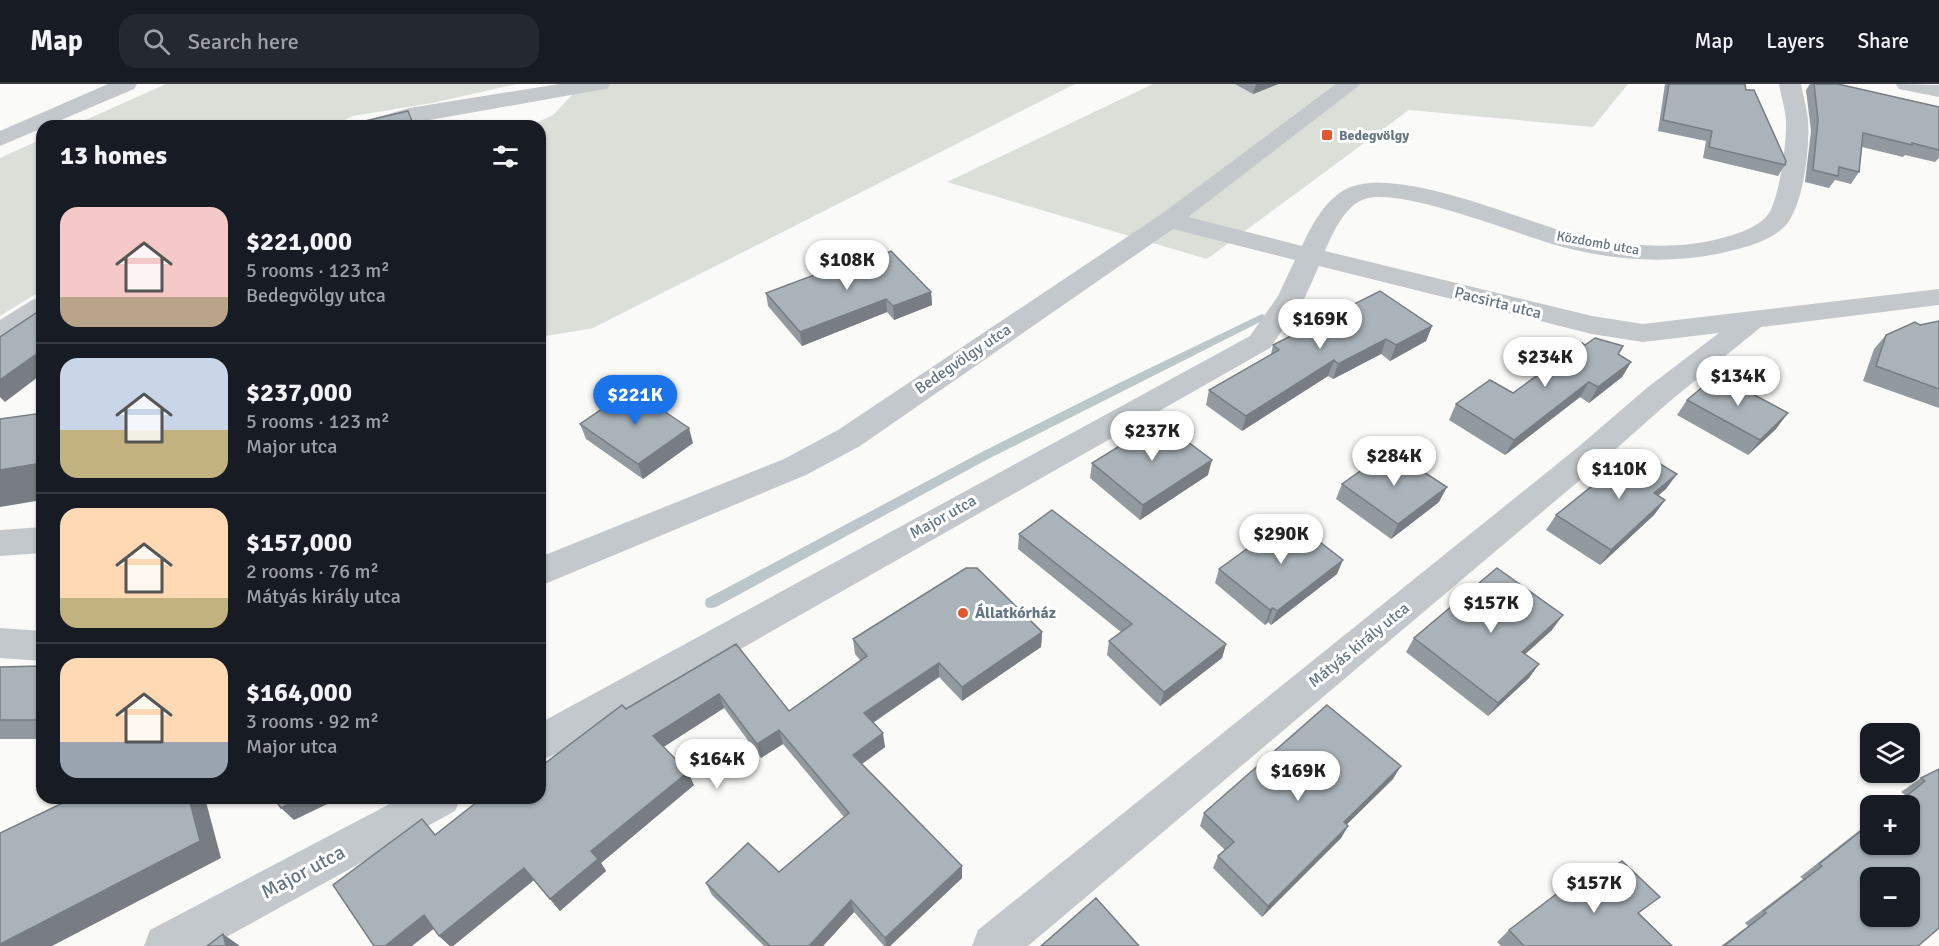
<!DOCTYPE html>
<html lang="en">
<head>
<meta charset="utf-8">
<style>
  body { margin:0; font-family:Signika,sans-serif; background:#242831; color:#f1f3f6; height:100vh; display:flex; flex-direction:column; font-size:22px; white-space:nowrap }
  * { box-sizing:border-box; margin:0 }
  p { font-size:20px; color:#9ea1a6 }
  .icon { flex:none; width:33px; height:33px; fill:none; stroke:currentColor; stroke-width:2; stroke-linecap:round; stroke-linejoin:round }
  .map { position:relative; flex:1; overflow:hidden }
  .drawer { position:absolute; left:36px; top:36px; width:510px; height:684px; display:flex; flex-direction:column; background:#171b24; border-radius:18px; box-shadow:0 2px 4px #0004 }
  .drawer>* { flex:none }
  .buttons { position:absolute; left:1860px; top:639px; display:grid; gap:12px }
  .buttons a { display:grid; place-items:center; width:60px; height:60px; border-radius:12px; background:#171b24; box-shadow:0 2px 4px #0004; font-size:30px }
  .price { position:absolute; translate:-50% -51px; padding:0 14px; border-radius:21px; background:#fff; color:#222; font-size:20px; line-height:39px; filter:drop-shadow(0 2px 3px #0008) }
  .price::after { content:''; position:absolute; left:50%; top:36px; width:18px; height:14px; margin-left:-9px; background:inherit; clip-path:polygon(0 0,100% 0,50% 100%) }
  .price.selected { background:#1a73e8; color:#fff }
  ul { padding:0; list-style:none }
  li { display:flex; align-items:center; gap:18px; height:150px; padding:0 24px }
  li+li { border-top:2px solid #363941 }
  li span { display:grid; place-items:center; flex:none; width:168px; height:120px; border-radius:18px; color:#555 }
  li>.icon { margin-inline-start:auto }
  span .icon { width:72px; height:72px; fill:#fffc; stroke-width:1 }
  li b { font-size:26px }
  h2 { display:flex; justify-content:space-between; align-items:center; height:72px; padding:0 24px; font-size:26px }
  header { display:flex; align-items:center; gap:36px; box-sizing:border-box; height:84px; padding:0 30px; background:#171b24; border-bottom:2px solid #363941 }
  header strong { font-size:28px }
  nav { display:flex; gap:33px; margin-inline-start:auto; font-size:21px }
  .search { width:420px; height:54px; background:#242831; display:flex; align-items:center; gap:15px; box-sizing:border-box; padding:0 21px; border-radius:18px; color:#9ea1a6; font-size:22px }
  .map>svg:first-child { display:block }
  .green { fill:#dadfd7 }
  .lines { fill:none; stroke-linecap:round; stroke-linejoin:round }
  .stream { fill:#bbc7cb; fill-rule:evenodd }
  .minor { fill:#c3c8cc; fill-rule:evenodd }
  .wall { fill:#929a9f }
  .shaded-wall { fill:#777d82 }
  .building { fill:#aab3b9; stroke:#777d82; stroke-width:1.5; fill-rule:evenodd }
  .poi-dot { fill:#e4572e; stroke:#fff; stroke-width:2 }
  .labels { text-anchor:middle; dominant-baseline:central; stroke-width:6; stroke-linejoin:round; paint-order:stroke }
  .far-poi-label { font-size:14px; font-weight:bold; fill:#657683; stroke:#fff; text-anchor:start }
  .far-street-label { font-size:14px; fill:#657683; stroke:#fff }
  .street-label { font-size:16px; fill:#657683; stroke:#fff }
  .poi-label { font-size:16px; font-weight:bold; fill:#657683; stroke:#fff; text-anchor:start }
  .near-street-label { font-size:20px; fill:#657683; stroke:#fff }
</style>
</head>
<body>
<header>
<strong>Map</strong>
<div class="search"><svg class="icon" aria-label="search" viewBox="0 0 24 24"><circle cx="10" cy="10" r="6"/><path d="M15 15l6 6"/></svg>Search here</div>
<nav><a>Map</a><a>Layers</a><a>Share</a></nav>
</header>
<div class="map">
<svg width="1939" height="862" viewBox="0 0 1939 862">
  <rect width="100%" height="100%" fill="#fafaf8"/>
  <!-- green -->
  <path class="green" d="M166,0H517L432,19L353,32L331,42H72Z
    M610,0H1075L593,244L540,253V42H530L553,31L575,8Z
    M1153,0H1628L1593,43L1409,26L1207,175L947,98Z
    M42,55V206L0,232V74Z"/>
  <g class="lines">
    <!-- stream -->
    <path class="stream" d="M1262,230L1267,233L1266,235L988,375L716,523L711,524L706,523L705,519L706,515L980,369L1119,299Z"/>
    <!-- minor -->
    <path class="minor" d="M108,0H137L134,5L0,62V47Z
      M559,0H610L607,5L599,6L396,42H362L365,37L409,24Z
      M1336,0H1361L1188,133L1302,162C1311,142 1325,116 1346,105C1395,80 1520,136 1573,150C1619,162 1676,167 1722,154C1737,150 1760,143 1769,129C1780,111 1787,57 1786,36C1785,24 1781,12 1779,0H1801C1803,12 1807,24 1808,36C1810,62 1804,120 1786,141C1774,154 1755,161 1738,165C1681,181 1620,178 1563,163C1520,152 1403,103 1365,115C1344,122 1333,149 1325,167L1592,232L1643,240L1939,205V221L1761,243L1670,317L1599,380L1028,862H972L978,846L1577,364L1648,303L1719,249L1643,258L1592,250L1319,182L1305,213L1270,264L554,671L540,677V639L1250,252L1278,212L1295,176L1173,145L860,362L806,391L540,502V473L784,375L838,346L1160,131Z
      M1896,0L1939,1V13L1899,5Z
      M42,213V234L10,255L0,258V236L32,216Z
      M42,443V469L0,472V446Z
      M0,544L42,547V577L0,574Z
      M401,714H461L455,727L210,862H144L150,846Z"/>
  </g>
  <!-- wall -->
  <path class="wall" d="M1235,0H1278L1253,10Z
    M1665,0H1745L1746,6L1785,81L1778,92L1703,74L1706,57L1658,47Z
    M1810,0H1838L1939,23V74L1935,78L1905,71L1903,73L1862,63L1859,88L1851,100L1835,96L1829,104L1805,98L1811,47L1806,6Z
    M841,185L931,208L932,221L894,236L887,228L802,262L768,222L766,209Z
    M1939,237V324L1863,297L1874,265L1886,251L1920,241Z
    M1432,242L1426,257L1390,277L1381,270L1333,295L1328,292L1242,347L1206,321L1209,306L1271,270L1273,261Z
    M1585,261L1618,270L1631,278L1622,293L1589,319L1580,313L1505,371L1449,336L1456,320L1513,309Z
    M1687,316L1776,345L1748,371L1677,331Z
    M580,340L693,359L643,395L586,355Z
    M1092,379L1208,391L1140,436L1090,394Z
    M1342,400L1439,418L1391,455L1336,415Z
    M1666,405L1658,411L1665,416L1654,431L1600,481L1546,446L1556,431Z
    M1019,450L1226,560L1222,574L1160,622L1107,571L1109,557L1121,548L1018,465Z
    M1219,485L1337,490L1271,541L1268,538L1265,541L1215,499Z
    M1552,546L1525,570L1529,594L1488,632L1406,568L1414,554Z
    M1042,548L1041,563L962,617L939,593L873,639L885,663L862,680L962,782V794L890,862H884L854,828L823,862H764L712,811L706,799L779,788L844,733L783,660L761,674L724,624L663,663L694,701L601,779L606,787L560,827L534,796L453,862H450L439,852L436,750L540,714L626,625L736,560L789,627L860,576L855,570L853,555Z
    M42,582V655H0V583Z
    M1939,685L1918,862H1721L1748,842L1745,839L1803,795L1800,793L1870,738V760L1910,722H1892L1905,711L1901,708L1921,694Z
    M1393,695L1347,740L1348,742L1341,754L1262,833L1213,784L1218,772L1225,766L1200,742L1204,729Z
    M1597,795L1639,829L1672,862H1501L1497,858L1509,846Z"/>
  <!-- shaded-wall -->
  <path class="shaded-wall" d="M1256,0H1278L1253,10Z
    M931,208L932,221L894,236L893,222Z
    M886,215L887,228L802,262L800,248Z
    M1432,242L1426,257L1390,277L1396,261Z
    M1386,255L1381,270L1333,295L1338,280Z
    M42,266V290L5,318L0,313V296Z
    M1334,276L1328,292L1242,347L1246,332Z
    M1631,278L1622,293L1589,319L1598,303Z
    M1589,298L1580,313L1505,371L1514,356Z
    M1788,329L1776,345L1748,371L1760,356Z
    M689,344L693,359L643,395L638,380Z
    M1212,376L1208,391L1140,436L1143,421Z
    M42,379V416L0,423V386Z
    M1677,390L1666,405L1643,424L1654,409Z
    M1447,403L1439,418L1391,455L1398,440Z
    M1665,416L1654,431L1600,481L1611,466Z
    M1343,476L1337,490L1271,541L1277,527Z
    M1273,524L1268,538L1265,541L1270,526Z
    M1563,531L1552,546L1512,582L1522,568Z
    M1042,548L1041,563L962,617V603Z
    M1226,560L1222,574L1160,622L1164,608Z
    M939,579V593L866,643L864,629Z
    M1539,580L1529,594L1488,632L1498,619Z
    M719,610L724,624L659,666L653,652Z
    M779,646L783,660L761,674L757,660Z
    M883,649L885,663L855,685L853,671Z
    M1401,682L1393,695L1337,750L1344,738Z
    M688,688L694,701L601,779L606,787L560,827L550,815L591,767Z
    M189,714H205L221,774L52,862H0V860Z
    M301,714H340L294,736L281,724Z
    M1348,742L1341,754L1262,833L1268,822Z
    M962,782V794L890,862H886L885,854Z
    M524,784L534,796L453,862H450L439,852Z
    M851,816L854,828L823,862H809Z
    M424,831L436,843L412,862H385Z
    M223,850L240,862H226Z"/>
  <!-- building -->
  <path class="building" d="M1669,0H1745L1746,6H1754L1786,77L1785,81L1709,63L1712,47L1663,36Z
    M1814,0H1838L1939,23V66L1912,59V61L1863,49L1859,88L1839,83L1838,92L1813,86L1818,36Z
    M408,27L414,42H353L352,40Z
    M891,167L931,208L893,222L886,215L800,248L766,209L838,182L841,185Z
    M1380,207L1432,242L1396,261L1386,255L1338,280L1334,276L1246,332L1209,306L1279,266L1273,261Z
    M42,225V266L0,296V253Z
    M1939,237V305L1876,282L1886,251L1915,238L1920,241Z
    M1595,254L1623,262L1618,270L1631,278L1598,303L1589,298L1514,356L1456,320L1490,296L1513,309L1582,259L1585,261Z
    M1717,291L1788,329L1760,356L1687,316Z
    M631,305L689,344L638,380L580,340Z
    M42,329V379L0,386V335Z
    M1160,337L1212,376L1143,421L1092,379Z
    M1390,366L1447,403L1398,440L1342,400Z
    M1637,366L1677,390L1654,409L1665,416L1611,466L1556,431Z
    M1052,426L1226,560L1164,608L1109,557L1132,540L1019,450Z
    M1284,438H1294L1343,476L1277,527L1273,524L1270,526L1219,485Z
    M966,484H977L1042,548L962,603L939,579L864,629L883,649L853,671L962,782L885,854L851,816L809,862H770L706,799L748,759L779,788L849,729L779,646L757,660L719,610L653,652L688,688L591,767L598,775L550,815L524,784L439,852L424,831L385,862H374L333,801L422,735L435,751L482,714H540V683L622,621L626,625L736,560L789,627L867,572L853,555Z
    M1497,484L1563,531L1522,568L1539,580L1498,619L1414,554Z
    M42,582V636H0V583Z
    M1327,621L1401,682L1344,738L1348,742L1268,822L1218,772L1234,758L1204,729Z
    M1939,685V844L1918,862H1724L1766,829L1764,827L1822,782L1819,780L1870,740V760H1910V722H1894L1925,697L1921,694ZM1870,794H1910V832H1870Z
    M73,714H189L200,757L0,860V749Z
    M274,714H301L281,724Z
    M1622,777L1660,813L1638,829L1672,862H1524L1509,846L1588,786L1597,795Z
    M1096,814L1139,862H1041Z
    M223,850L226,862H207Z"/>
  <!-- markers -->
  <g class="poi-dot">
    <rect x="1321" y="45" width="12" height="12" rx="3"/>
    <circle cx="963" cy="529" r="6"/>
  </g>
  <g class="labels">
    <!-- far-poi labels -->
    <g class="far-poi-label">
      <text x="1339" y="51">Bedegvölgy</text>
    </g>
    <!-- far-street labels -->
    <g class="far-street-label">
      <text transform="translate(1598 159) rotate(10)">Közdomb utca</text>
    </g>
    <!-- street labels -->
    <g class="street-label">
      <text transform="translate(1498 219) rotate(14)">Pacsirta utca</text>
      <text transform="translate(963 275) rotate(-34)">Bedegvölgy utca</text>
      <text transform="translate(943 433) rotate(-29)">Major utca</text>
      <text transform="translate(1359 561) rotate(-39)">Mátyás király utca</text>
    </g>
    <!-- poi labels -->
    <g class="poi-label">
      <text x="975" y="529">Állatkórház</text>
    </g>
    <!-- near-street labels -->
    <g class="near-street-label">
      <text transform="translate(303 788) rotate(-28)">Major utca</text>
    </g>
  </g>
</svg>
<div class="buttons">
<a><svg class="icon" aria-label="layers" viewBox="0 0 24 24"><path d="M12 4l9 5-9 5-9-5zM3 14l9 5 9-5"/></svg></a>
<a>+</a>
<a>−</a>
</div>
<b class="price" style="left:847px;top:207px">$108K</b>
<b class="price" style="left:1320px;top:266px">$169K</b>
<b class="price" style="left:1545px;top:304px">$234K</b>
<b class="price" style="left:1738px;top:323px">$134K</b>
<b class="price selected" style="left:635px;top:342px">$221K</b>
<b class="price" style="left:1152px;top:378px">$237K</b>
<b class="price" style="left:1394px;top:403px">$284K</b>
<b class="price" style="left:1619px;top:416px">$110K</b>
<b class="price" style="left:1281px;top:481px">$290K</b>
<b class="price" style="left:1491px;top:550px">$157K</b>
<b class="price" style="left:717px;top:706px">$164K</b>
<b class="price" style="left:1298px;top:718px">$169K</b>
<b class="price" style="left:1594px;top:830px">$157K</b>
<section class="drawer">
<h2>13 homes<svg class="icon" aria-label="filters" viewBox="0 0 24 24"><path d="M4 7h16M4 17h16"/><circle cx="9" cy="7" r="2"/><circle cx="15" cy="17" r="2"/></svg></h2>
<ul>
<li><span style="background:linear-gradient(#f6c9c9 75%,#b9a48a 0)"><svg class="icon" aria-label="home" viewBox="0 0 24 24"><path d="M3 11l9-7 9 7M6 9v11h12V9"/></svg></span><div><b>$221,000</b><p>5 rooms · 123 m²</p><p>Bedegvölgy utca</p></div></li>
<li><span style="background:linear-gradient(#c9d6e8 60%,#c2b280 0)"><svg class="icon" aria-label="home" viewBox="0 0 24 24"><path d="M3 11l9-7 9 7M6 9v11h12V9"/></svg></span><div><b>$237,000</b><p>5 rooms · 123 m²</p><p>Major utca</p></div></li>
<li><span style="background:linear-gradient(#ffd9b3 75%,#c2b280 0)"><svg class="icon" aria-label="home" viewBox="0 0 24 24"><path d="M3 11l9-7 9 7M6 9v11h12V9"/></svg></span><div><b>$157,000</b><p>2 rooms · 76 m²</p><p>Mátyás király utca</p></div></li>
<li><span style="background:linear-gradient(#ffd9b3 70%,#9aa5b1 0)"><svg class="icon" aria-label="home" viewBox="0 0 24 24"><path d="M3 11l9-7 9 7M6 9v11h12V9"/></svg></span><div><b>$164,000</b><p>3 rooms · 92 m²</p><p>Major utca</p></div></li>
</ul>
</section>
</div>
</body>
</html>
